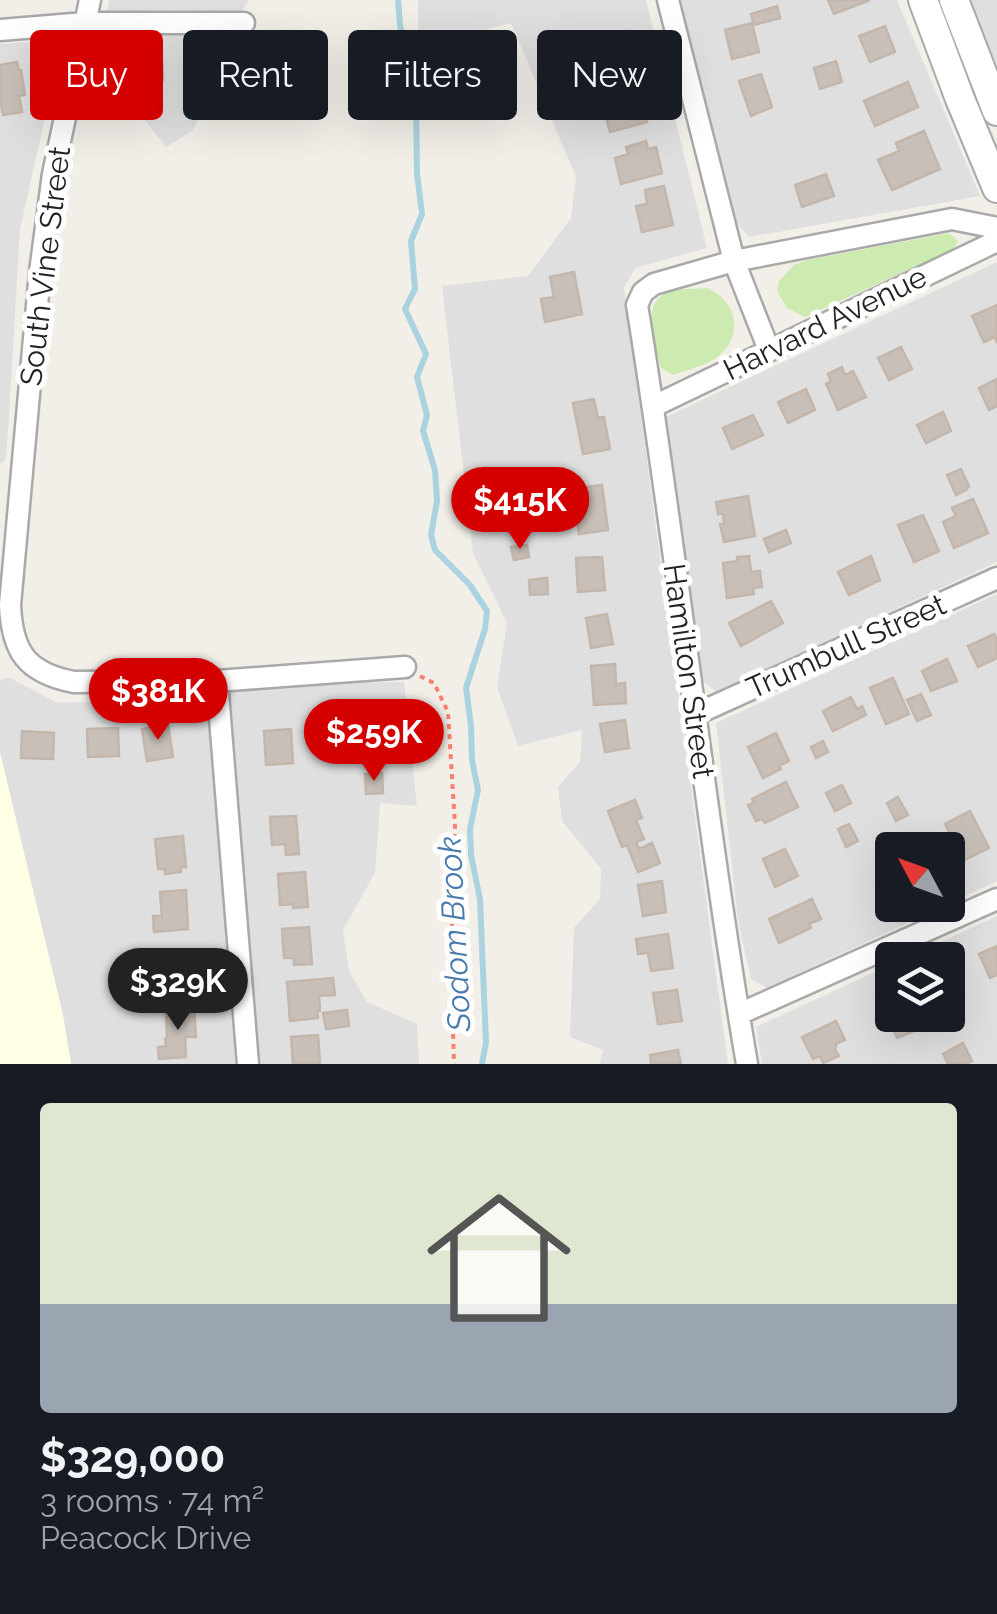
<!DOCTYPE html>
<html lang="en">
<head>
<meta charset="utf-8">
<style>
  body { margin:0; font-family:Raleway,sans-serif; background:#242831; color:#f1f3f6; height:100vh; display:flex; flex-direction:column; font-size:38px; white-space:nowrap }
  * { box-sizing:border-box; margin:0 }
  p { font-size:32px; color:#9ea1a6 }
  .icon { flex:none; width:55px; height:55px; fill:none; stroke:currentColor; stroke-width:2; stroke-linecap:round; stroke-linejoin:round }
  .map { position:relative; height:1064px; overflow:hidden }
  .sheet { display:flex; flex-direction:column; background:#171b24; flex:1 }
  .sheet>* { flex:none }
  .top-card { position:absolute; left:30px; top:30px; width:938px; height:90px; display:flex; gap:20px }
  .needle { width:65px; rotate:311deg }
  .tools { position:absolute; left:875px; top:832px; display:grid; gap:20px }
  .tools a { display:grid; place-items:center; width:90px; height:90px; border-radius:10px; background:#171b24; box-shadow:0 10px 40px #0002; font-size:50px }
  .price { position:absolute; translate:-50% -85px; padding:0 22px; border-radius:35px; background:#d40000; color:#fff; font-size:32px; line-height:65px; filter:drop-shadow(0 2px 5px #0008) }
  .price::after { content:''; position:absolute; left:50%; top:60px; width:30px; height:22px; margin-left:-15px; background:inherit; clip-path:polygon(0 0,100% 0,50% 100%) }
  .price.active { background:#222; color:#fff }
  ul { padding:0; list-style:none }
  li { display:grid; align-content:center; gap:20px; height:530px; padding:0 40px }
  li+li { border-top:2px solid #363941 }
  li span { display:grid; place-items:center; height:310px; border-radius:10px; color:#555 }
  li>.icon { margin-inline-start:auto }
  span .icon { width:180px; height:180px; fill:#fffc; stroke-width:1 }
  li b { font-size:42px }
  .pill { padding:0 35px; border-radius:10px; background:#171b24; box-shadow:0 10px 40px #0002; font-size:35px; line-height:90px }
  .pill.active { background:#d40000; color:#fff }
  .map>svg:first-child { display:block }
  .residential { fill:#e0dfdf }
  .education { fill:#ffffe5 }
  .grass { fill:#cdebb0 }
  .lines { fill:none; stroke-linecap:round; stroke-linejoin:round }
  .stream { stroke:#aad3df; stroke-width:6 }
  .building { fill:#c7bfb8; stroke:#c4b6ab; stroke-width:2.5 }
  .minor-casing { stroke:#a9a9a9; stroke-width:25 }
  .tertiary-casing { stroke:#a9a9a9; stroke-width:32 }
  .path { stroke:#fa8072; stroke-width:4; stroke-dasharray:5 5; stroke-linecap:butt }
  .minor { stroke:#fff; stroke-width:20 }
  .tertiary { stroke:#fff; stroke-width:28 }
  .labels { text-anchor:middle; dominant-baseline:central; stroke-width:10; stroke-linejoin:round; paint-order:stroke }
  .street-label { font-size:30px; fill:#222; stroke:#fff }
  .water-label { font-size:32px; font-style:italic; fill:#4a7aab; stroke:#fff }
</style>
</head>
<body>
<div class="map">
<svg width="997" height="1064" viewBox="0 0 997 1064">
  <rect width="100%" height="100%" fill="#f2efe9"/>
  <!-- residential -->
  <path class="residential" d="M109,0H249L228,33L221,87L192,131L166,147L134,106L91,97Z
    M418,0H646L707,248L635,268L624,288L728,1064H600L603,1050L570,1037L574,928L600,899L601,869L562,821L558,787L580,762L582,730L518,746L497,687L507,623L473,553L442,286L528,276L571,218L576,177L511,23L443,41L418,30Z
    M679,0H897L980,196L749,237L734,220Z
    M972,0H997V66L973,13Z
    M56,40L58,61L20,229L8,432L5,461L0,464V44Z
    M997,262V562L717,692L697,677L666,417Z
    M997,594V881L948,904V850H892V905H946L767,988L751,979L738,920L716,723Z
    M8,677L58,703L176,698L320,683L404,682L417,806L380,803L375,873L343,930L349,971L367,1002L417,1024L419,1064H71L63,1015L0,753V680Z
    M997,916V1064H762L756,1027L892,964V1015H948V960H902Z"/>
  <!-- education -->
  <path class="education" d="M0,753L63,1015L71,1064H0Z"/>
  <!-- grass -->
  <path class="grass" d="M949,233L958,241L954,249L805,317L787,308L777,291L779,281L794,265L808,260Z
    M707,288C734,299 744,329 723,352C711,365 689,369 673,375L661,368C656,348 640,304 666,293C678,288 694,289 707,288Z"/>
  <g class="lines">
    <!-- stream -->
    <path class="stream" d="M398,0L400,25L416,94L417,174L422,214L411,241L415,289L405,309L426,354L417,377L427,415L423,431L435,470L437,501L431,535L435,550L470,585L487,611L485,629L466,688L471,726L472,760L478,790L470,829L471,855L480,899L486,1042L482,1064"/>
  </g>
  <!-- building -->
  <path class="building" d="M828,0H870L834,14Z
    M777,6L780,18L754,25L751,14Z
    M752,23L759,52L732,59L725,30Z
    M885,26L895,52L870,62L859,36Z
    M627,31L631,46L622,49L626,64L599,70L592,39Z
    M162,59L163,80L127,83L126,62Z
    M836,61L842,82L820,89L814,68Z
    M17,62L19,70H21L25,95L19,96L22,112L3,115L0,99V65Z
    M761,74L772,107L751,116L739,81Z
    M908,82L918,107L875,126L864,101Z
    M619,88L623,105L641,101L647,122L610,132L599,93Z
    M924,131L940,169L892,190L878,160L899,151L896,143Z
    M646,141L648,149L656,147L662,173L621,184L615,158L628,154L626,147Z
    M826,174L834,196L802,207L795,185Z
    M664,186L673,225L642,232L636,206L647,204L645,190Z
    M574,272L582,314L545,322L541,299L554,297L550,277Z
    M997,305V343L995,337L984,342L972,316Z
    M901,347L912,369L889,380L878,358Z
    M842,367L845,375L853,371L866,397L838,410L826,384L831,381L828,374Z
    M997,379V406L989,410L979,388Z
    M806,389L815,410L788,423L778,402Z
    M594,399L598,418L604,417L610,449L583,454L573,403Z
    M943,412L951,431L926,443L917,425Z
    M753,415L763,435L732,449L723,428Z
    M961,469L969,486L966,490L956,495L947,475Z
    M602,485L608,530L579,534L575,507H581L579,488Z
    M748,496L755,536L724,542L720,524L724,523L723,514H718L716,502Z
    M973,499L988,533L954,548L943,522L956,516L952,508Z
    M923,515L939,551L914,562L898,525Z
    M786,530L791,543L769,552L764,539Z
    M527,545L529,557L514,560L511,547Z
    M749,556L751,572L760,571L762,587L753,588L754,594L727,598L723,563L737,561V557Z
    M871,556L880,580L849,595L838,572Z
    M602,557L605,590L578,592L576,558Z
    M547,578L548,594L530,595L529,580Z
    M771,601L783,623L741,646L729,623Z
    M607,614L613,644L591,648L586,618Z
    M994,634L997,639V658L978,667L968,646Z
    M947,659L957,681L931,691L922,671Z
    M615,664L616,684L625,683L626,703L594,705L591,666Z
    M893,678L909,714L886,724L870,688Z
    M921,694L931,715L917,721L907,700Z
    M851,697L857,709L862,706L866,715L833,731L823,711Z
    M408,716L410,748L392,750L391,742L378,743L377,718Z
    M625,720L629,748L605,752L600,724Z
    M347,722L350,760L330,761V750H322L321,737H317V725Z
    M168,725L173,757L147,761L142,729Z
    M118,728L119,756L88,757L87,729Z
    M291,729L293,763L266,765L264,731Z
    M22,731L54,733L53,759L21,758Z
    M776,733L789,761L779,766L781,769L763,778L748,747Z
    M823,741L828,752L816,758L811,747Z
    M382,773L383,793L366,794L365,774Z
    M786,782L798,807L765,823L762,819L756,821L748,805L754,802L752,799Z
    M842,785L851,803L835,811L826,793Z
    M898,797L908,815L896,821L887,803Z
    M635,800L642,818L636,820L644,839L636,842L639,849L652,843L660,863L638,872L627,845L622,847L608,811Z
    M970,811L989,848L952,866L948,857V850H944L939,840L950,834L945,824Z
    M296,816L299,854L286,855L285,844L272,845L270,817Z
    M849,824L858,841L846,847L838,829Z
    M183,836L186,867H181V872L165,874V869H158L155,839Z
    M785,849L798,876L775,887L763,859Z
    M892,862V893L890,894L879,869Z
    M305,872L308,907L293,908V904L280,905L278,874Z
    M662,881L666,912L643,916L638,885Z
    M186,890L188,929L154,932L153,916H162L160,892Z
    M812,899L821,919L809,924L811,928L779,943L769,919Z
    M309,927L312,964L294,965V958H284L282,929Z
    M668,934L673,968L651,971L648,953L638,954L636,939Z
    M997,946V975L990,978L979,954Z
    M194,949L196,979L186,980V985L169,987L166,951Z
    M952,966L964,993L948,1000V968Z
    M333,978L335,995L319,996L320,1011H317L318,1018L290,1021L287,982Z
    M677,990L682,1021L658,1024L653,993Z
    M892,993V1015H905L912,1032L897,1038L880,998Z
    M194,1008L196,1037H185L186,1057L159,1059L158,1047L166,1046L165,1039L167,1037L166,1010Z
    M347,1010L349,1026L326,1029L323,1013Z
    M836,1021L845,1040L837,1043L835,1049L839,1056L823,1063L820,1056L813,1059L802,1037Z
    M318,1035L320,1064H293L291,1037Z
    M963,1043L972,1061L966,1064H948L943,1054Z
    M678,1050L681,1064H651L650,1055Z"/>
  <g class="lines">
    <defs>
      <path id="minor" d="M90,0L53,174L40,272L10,605C12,651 26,673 74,682L217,681L405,667
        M668,0L734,261L769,350
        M0,30L85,23H244
        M654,406L997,241
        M217,681L248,1064
        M694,715L997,578
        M739,1014L997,899
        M747,1064C704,812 678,557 637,305L643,292L654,284L734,261L952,219L997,228"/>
      <path id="tertiary" d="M923,0L960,99L997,188
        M954,0L997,111"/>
    </defs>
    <!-- minor casing -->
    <use href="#minor" class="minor-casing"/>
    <!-- tertiary casing -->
    <use href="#tertiary" class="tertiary-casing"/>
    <!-- path -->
    <path class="path" d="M420,676L434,683L448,712L455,826L451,960L454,1064"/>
    <!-- minor -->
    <use href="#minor" class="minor"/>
    <!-- tertiary -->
    <use href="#tertiary" class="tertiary"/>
  </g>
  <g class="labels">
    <!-- street labels -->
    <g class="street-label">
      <text transform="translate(45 266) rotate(-83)">South Vine Street</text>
      <text transform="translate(825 323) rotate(-26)">Harvard Avenue</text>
      <text transform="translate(846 646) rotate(-24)">Trumbull Street</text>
      <text transform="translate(689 671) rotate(82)">Hamilton Street</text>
    </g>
    <!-- water labels -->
    <g class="water-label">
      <text transform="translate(454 934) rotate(-93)">Sodom Brook</text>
    </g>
  </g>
</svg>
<div class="tools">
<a><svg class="needle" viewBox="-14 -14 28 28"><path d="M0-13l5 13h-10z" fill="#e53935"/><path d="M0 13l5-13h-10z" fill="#9ea1a6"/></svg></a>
<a><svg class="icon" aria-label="layers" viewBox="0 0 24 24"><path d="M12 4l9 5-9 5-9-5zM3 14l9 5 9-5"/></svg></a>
</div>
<b class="price" style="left:520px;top:552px">$415K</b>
<b class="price" style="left:158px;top:743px">$381K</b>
<b class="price" style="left:374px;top:784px">$259K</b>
<b class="price active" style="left:178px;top:1033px">$329K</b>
<div class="top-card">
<a class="pill active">Buy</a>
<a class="pill">Rent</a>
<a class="pill">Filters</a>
<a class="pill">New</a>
</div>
</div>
<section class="sheet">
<ul>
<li><span style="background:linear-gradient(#dfe7d0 65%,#9aa5b1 0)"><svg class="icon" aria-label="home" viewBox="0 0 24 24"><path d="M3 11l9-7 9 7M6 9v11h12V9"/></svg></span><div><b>$329,000</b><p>3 rooms · 74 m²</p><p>Peacock Drive</p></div></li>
</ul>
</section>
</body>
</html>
